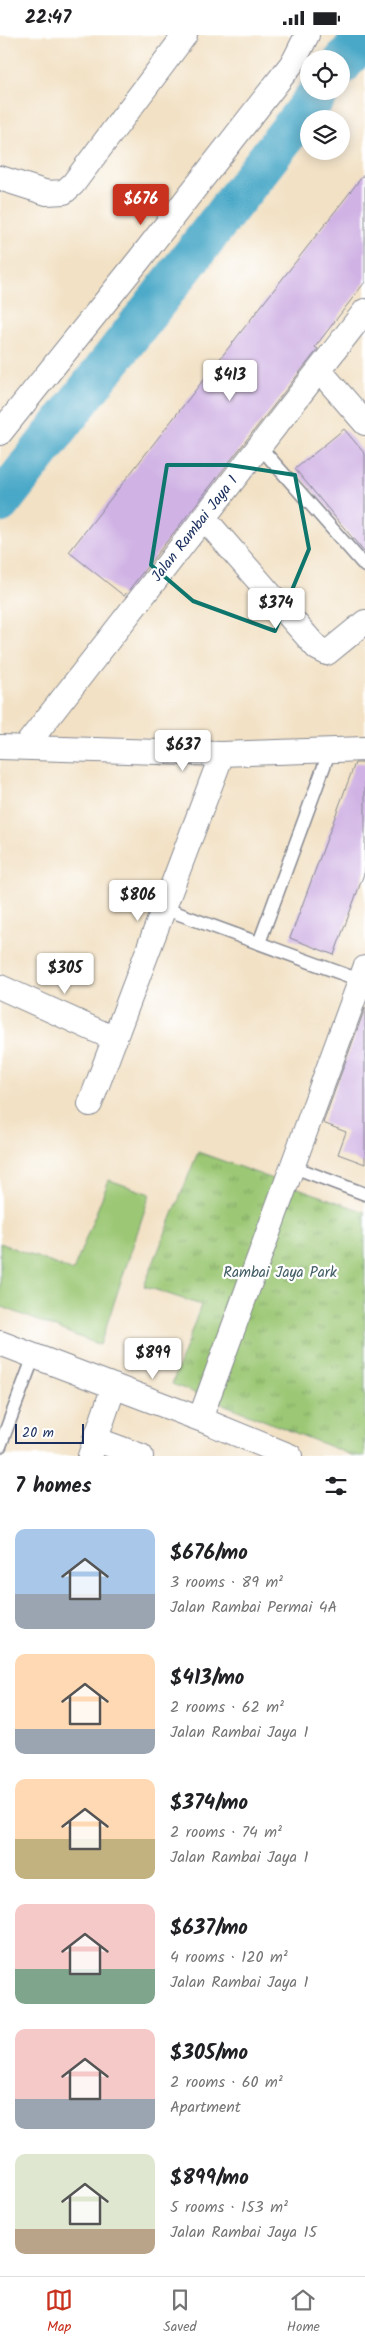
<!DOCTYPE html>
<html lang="en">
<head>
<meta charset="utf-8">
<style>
  body { margin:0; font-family:Kalam,sans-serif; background:#f6f6f6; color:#202124; height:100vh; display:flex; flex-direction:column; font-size:19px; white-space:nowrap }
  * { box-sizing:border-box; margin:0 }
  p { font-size:16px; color:#757577 }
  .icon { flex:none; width:28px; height:28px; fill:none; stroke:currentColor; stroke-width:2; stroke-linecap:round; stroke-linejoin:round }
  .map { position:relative; height:1421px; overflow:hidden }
  .panel { display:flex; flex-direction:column; background:#fff; flex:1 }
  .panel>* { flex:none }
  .tools { position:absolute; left:300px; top:15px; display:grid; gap:10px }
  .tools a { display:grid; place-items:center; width:50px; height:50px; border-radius:50%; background:#fff; box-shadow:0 2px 12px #0003; font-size:25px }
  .scale { position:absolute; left:15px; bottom:12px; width:69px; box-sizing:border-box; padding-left:5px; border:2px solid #1b2f5e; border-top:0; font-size:14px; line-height:18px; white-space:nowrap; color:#1b2f5e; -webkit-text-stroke:4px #fff; paint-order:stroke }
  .price { position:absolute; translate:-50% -42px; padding:0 11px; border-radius:5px; background:#fff; color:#222; font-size:16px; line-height:32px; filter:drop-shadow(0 1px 2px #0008) }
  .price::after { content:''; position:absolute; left:50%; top:30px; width:15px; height:11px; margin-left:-8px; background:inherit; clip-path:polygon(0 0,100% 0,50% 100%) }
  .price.active { background:#c8321e; color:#fff }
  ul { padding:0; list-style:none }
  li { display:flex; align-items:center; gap:15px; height:125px; padding:0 15px }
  li span { display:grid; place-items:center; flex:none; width:140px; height:100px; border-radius:10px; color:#555 }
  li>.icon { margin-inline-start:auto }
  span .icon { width:60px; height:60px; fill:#fffc; stroke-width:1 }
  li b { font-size:21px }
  h2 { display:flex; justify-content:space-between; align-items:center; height:60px; padding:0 15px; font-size:21px }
  .status { display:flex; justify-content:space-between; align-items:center; height:35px; padding:0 25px; background:#fff; direction:ltr }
  .status svg { height:14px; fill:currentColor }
  .menu { display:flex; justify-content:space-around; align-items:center; height:70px; border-top:1px solid #e0e0e0; background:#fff; font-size:14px; color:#757577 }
  .menu a { display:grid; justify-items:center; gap:2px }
  .menu .active { color:#c8321e }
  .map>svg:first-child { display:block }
  .green { fill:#9cc875; stroke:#5c7c6a }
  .park { fill:url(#park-tufts); stroke:#5c7c6a }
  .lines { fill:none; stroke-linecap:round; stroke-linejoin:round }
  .river { stroke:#48a8c7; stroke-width:41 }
  .building { fill:#d0b3e4 }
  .lane-casing { stroke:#868891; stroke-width:15 }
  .street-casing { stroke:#868891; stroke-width:26 }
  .lane { stroke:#fff; stroke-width:12 }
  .street { stroke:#fff; stroke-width:24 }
  .marked { fill:none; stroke:#0f766e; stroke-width:4; stroke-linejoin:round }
  .labels { text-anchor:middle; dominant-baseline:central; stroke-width:4.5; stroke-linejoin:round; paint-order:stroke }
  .street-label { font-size:15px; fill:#1b2f5e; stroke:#fff }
  .park-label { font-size:15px; fill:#425d65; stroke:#fff }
</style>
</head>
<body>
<div class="status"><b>22:47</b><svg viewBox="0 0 49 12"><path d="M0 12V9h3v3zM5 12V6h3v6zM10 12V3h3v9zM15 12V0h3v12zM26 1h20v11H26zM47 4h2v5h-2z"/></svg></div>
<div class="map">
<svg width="365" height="1421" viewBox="0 0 365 1421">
  <defs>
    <pattern id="park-tufts" width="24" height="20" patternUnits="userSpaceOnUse" patternTransform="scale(1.25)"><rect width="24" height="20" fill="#9cc875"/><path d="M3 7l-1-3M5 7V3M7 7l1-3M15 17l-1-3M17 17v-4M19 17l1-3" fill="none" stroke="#7ea363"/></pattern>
  </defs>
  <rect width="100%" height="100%" fill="#fff"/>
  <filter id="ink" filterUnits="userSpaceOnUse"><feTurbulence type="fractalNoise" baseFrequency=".02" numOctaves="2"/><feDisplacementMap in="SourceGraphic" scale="10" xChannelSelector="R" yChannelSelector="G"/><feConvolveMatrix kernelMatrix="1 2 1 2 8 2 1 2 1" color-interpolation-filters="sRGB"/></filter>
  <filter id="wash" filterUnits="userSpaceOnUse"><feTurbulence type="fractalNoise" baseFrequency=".0096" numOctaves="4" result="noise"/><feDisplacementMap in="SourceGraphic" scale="20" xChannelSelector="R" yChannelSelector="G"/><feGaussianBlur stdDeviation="1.12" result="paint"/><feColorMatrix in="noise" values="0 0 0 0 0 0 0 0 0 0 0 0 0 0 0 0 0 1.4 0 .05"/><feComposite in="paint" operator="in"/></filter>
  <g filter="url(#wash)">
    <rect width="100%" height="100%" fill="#f2e1c4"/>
    <!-- green -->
    <path class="green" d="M109,1145L150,1159L100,1310L0,1271V1208L73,1236Z"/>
    <!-- park -->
    <path class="park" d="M198,1117L365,1177V1421H354L172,1349L201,1270L144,1251Z"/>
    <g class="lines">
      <!-- river -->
      <path class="river" d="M341,30L365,0
        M0,468L320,56"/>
    </g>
    <g id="blocks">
      <!-- building -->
      <path class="building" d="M365,138V247L315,312L318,314L124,561L69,517Z
        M344,394L365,419V518L295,434Z
        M355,728H365V836L334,920L290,903Z
        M365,973V1129L338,1119L346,1097L323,1088Z"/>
    </g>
  </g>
  <g filter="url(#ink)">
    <use href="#blocks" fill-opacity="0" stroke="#868891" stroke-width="1"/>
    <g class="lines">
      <defs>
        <path id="lane" d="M260,412L365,531
          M163,873L365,947
          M259,908L330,715
          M291,1131L365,1159
          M0,1411L34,1321"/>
        <path id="street" d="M0,143L47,158L64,157L73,149L185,0
          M319,335L365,388
          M0,398L139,225L294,26L307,0
          M204,483L317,613L327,618L365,587
          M0,712L222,719L365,714
          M25,712L365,276
          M0,952L115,1004
          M90,1069L222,719
          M0,1308L200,1384L290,1421
          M200,1384L365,933
          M95,1404L141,1421
          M90,1421L114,1351"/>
      </defs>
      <!-- lane casing -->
      <use href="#lane" class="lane-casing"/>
      <!-- street casing -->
      <use href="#street" class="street-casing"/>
      <!-- lane -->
      <use href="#lane" class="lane"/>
      <!-- street -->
      <use href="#street" class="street"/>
    </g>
  </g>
  <!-- marked area -->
  <path class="marked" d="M167,430H229L295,440L309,514L275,596L193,566L151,530Z"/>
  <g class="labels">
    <!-- street labels -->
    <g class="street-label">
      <text transform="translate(195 494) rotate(-52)">Jalan Rambai Jaya 1</text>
    </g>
    <!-- park labels -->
    <g class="park-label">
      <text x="280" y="1238">Rambai Jaya Park</text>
    </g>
  </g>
</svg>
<div class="tools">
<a><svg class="icon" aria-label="locate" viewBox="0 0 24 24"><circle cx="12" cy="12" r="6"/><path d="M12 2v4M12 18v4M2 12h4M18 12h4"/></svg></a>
<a><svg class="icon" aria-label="layers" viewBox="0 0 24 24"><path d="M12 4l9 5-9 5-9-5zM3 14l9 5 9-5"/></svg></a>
</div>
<div class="scale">20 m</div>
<b class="price active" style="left:141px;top:191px">$676</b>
<b class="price" style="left:230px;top:367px">$413</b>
<b class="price" style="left:276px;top:595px">$374</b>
<b class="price" style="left:183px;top:737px">$637</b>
<b class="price" style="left:138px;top:887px">$806</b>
<b class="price" style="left:65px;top:960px">$305</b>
<b class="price" style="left:153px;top:1345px">$899</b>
</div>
<section class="panel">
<h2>7 homes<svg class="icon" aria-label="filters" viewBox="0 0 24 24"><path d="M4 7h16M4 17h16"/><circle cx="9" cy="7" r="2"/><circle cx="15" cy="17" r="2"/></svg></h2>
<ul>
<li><span style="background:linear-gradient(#a9c7e8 65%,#9aa5b1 0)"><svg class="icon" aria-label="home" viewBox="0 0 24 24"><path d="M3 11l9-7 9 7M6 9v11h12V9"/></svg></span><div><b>$676/mo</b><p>3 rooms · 89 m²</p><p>Jalan Rambai Permai 4A</p></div></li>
<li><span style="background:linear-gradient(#ffd9b3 75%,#9aa5b1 0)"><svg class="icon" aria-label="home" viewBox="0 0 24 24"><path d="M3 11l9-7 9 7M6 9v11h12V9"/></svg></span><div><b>$413/mo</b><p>2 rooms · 62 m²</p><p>Jalan Rambai Jaya 1</p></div></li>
<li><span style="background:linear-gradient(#ffd9b3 60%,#c2b280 0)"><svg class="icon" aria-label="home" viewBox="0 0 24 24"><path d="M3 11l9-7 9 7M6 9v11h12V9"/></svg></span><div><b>$374/mo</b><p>2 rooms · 74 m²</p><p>Jalan Rambai Jaya 1</p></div></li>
<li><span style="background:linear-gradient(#f6c9c9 65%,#7fa58c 0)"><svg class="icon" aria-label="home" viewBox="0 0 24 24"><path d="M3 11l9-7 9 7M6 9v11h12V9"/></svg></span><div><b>$637/mo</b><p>4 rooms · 120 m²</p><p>Jalan Rambai Jaya 1</p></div></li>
<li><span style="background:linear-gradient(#f6c9c9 70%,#9aa5b1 0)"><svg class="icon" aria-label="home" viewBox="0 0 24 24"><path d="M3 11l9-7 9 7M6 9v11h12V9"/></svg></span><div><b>$305/mo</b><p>2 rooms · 60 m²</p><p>Apartment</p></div></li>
<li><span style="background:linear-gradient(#dfe7d0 75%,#b9a48a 0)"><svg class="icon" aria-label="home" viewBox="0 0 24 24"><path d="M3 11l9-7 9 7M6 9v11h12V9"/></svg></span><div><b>$899/mo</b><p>5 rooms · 153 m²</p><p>Jalan Rambai Jaya 15</p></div></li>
</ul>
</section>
<nav class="menu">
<a class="active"><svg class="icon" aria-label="map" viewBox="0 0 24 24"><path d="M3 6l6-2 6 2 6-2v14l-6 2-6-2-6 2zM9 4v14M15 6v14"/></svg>Map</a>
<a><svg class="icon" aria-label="saved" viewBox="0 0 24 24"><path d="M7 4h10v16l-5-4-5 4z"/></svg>Saved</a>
<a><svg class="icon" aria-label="home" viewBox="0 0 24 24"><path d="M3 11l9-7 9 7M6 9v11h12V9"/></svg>Home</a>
</nav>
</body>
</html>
